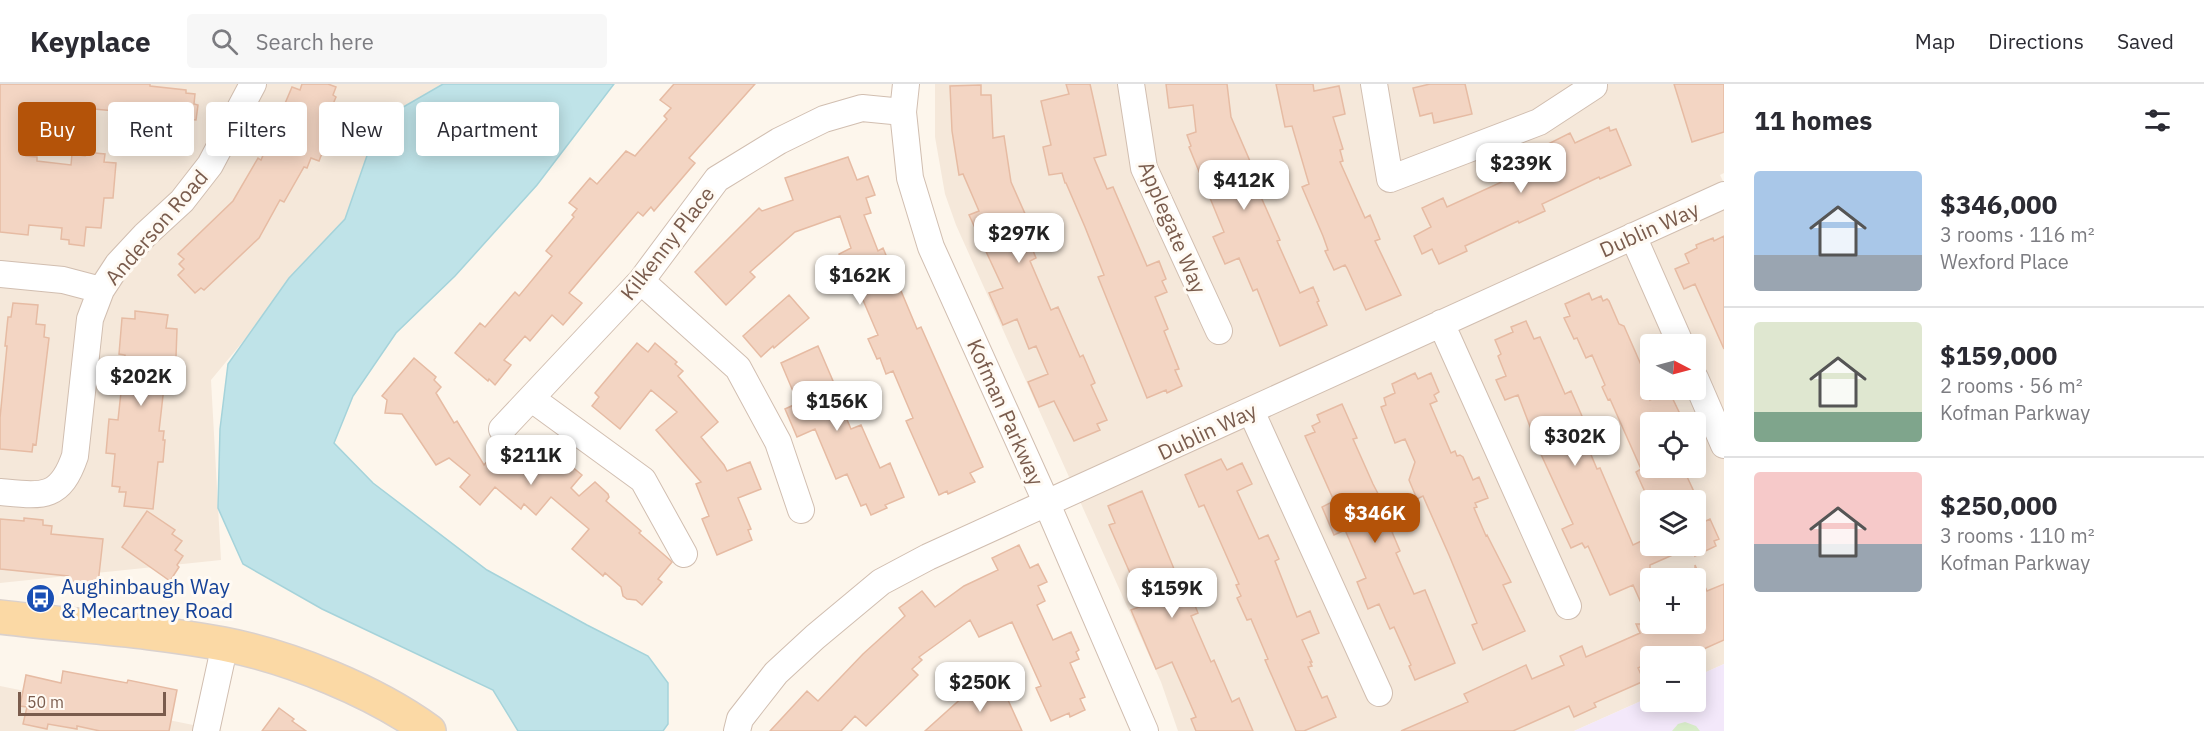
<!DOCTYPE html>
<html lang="en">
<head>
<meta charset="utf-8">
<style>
  body { margin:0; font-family:"IBM Plex Sans",sans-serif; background:#f7f7f7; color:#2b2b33; height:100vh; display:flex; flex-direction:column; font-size:22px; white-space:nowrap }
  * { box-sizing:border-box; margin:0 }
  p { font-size:20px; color:#7c7c81 }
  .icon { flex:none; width:33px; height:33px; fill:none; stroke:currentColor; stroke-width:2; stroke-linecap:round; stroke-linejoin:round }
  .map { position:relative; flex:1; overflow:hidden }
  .drawer { display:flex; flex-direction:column; background:#fff; width:480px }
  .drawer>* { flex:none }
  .guide { position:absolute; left:18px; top:18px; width:570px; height:54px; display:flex; gap:12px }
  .needle { width:39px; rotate:96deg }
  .buttons { position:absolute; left:1640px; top:250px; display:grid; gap:12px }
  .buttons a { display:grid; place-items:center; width:66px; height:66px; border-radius:6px; background:#fff; box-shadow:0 3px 15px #0003; font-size:30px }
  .scale { position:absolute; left:18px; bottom:15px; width:148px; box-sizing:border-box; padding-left:6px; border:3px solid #7a5c4d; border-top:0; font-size:16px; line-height:21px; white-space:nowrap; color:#7a5c4d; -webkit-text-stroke:4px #fffaf3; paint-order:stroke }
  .price { position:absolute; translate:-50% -51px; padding:0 14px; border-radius:12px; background:#fff; color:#222; font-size:20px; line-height:39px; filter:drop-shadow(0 2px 3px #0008) }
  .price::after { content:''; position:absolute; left:50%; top:36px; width:18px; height:14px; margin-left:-9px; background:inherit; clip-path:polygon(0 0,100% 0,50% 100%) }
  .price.active { background:#b45309; color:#fff }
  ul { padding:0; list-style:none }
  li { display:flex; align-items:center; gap:18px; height:150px; padding:0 30px }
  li+li { border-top:2px solid #e1e1e2 }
  li span { display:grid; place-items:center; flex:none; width:168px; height:120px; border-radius:6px; color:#555 }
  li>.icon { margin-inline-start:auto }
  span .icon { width:72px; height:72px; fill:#fffc; stroke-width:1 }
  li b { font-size:26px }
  h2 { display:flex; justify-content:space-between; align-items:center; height:72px; padding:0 30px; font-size:26px }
  .tag { padding:0 21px; border-radius:6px; background:#fff; box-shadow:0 3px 15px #0003; font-size:21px; line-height:54px }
  .tag.active { background:#b45309; color:#fff }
  header { display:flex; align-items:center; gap:36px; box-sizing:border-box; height:84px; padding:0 30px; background:#fff; border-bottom:2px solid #e1e1e2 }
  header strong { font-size:28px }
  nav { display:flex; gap:33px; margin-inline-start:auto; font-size:21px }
  .search { width:420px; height:54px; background:#f7f7f7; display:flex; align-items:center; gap:15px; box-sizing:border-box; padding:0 21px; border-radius:6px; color:#7c7c81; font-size:22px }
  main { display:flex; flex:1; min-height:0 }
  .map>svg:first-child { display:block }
  .residential { fill:#f5e8da; fill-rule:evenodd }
  .education { fill:#f3e8fa }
  .green { fill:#d8ecc9 }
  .water { fill:#bfe3e8; stroke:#a5d3da; stroke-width:1.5 }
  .building { fill:#f3d5c3; stroke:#e6bba3; stroke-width:1.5 }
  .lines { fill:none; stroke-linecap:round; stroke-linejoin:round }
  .minor-casing { stroke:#d1beb0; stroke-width:28 }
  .major-casing { stroke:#dad1cd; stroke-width:36 }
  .minor { stroke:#fff; stroke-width:26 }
  .major { stroke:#fbd9a5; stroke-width:33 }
  .labels { text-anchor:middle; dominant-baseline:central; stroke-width:6; stroke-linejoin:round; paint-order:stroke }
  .street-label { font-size:21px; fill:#7a5c4d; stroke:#fffaf3 }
  .transit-label { font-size:21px; fill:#164399; stroke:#fffaf3; text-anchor:start }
</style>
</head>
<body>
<header>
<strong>Keyplace</strong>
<div class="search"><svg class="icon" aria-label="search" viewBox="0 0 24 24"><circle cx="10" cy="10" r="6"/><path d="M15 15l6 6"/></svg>Search here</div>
<nav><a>Map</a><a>Directions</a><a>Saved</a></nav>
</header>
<main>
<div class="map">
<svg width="1724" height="647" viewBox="0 0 1724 647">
  <rect width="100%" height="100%" fill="#fdf6ec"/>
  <!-- residential -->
  <path class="residential" d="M0,0H457L211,296L221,476L0,499Z
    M935,0H1724V89L1720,91L1724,99V580L1695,593V573H1650V613L1574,647H1178L1161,598L956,141L945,110L935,53ZM1650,261H1695V306H1650ZM1650,339H1695V384H1650ZM1650,417H1695V462H1650ZM1650,495H1695V540H1650Z
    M0,602L223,647H0Z"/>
  <!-- education -->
  <path class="education" d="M1724,580V647H1574L1650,613V618H1695V593Z"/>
  <!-- green -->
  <path class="green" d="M1685,638L1696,642L1700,647H1672L1678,640Z"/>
  <!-- water -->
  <path class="water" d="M443,0H614L537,101L455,192L396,249L353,312L334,359L373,399L487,486L587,541L648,572L668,599V640L663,647H518L493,606L322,525L243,480L218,424L220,345L228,280L289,194L345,135L379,37Z"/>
  <!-- building -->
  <path class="building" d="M0,0H150V2L186,6V9L195,10L194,20L198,21L196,36L177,34L176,49L152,46L153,39L125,36L126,28L83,24L82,28L38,24L36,42L29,41L26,72L37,73V77L71,81L72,70L85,72V68L105,70L104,78L116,79L113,114H104L101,144L86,143L84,162L69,160V156L61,155L62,144L29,141L28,151L0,148Z
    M302,0H328L336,3L333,11L336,13L322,46L330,49L319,77L311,74L307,84L304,83L284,118L280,116L259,154L204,206L201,204L195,209L178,191L184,185L179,180L184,175L178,170L233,117L258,74L261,76L292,3L300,6Z
    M674,0H755L689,74L695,79L654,127L651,123L643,132L638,128L569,209L582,219L563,241L552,231L530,257L525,252L504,276L511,281L495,301L489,295L488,297L455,269L480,239L485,243L515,208L519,212L552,172L546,167L574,133L572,131L577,125L569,119L590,94L597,100L626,67L635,72L667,35L664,32L671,24L660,16Z
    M1066,0H1090L1106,71L1094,74L1107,105L1113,103L1147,182L1159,177L1166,195L1162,197L1167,208L1155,213L1168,245L1164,247L1179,285L1175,286L1182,302L1167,309L1166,306L1147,314L1098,193L1104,191L1085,143L1066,99H1065L1062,89L1049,91L1043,63L1051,61L1041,17L1069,10Z
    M1166,0H1227L1231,33L1265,112L1261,113L1280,156L1277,157L1300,209L1313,203L1319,217L1317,218L1327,241L1280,262L1257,205L1253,207L1239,174L1225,180L1213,153L1224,148L1189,63L1191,62L1187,51L1196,48L1193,21L1169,24Z
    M1276,0H1313L1314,7L1339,2L1345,30L1333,33L1343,65L1340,66L1343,77L1340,78L1365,134L1370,131L1380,155L1375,157L1401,211L1366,226L1347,184L1345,181L1334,186L1325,167L1328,166L1323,152L1302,103L1309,100L1292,42L1285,43Z
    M1430,0H1465L1472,30L1434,39L1432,29L1420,32L1413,4Z
    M1674,0H1724V48L1692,58Z
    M981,1V11H991L993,54L1004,52L1011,98L1026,132L1020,135L1036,174L1030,177L1051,226L1058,223L1080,273L1083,271L1095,299L1091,301L1107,336L1097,340L1100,346L1074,357L1054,317L1039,323L1028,298L1048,290L1036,262L1029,265L1017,235L1003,241L989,209L1003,204L969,131L979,127L963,90L959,91L952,47L950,2Z
    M1609,43L1610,47L1616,45L1631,81L1600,95L1599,93L1542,120L1545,127L1519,139L1518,137L1465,162L1467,167L1439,180L1432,165L1422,170L1414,152L1431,143L1422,124L1443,114L1447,123L1519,90L1521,95L1554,79L1546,61L1570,49L1575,59Z
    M848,73L857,96L868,92L875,111L866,114L871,129L864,131L878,167L883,164L917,245L921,243L983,383L970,389L975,398L948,410L947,407L939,411L906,337L913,334L893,287L886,290L880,274L877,275L868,255L878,251L857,202L853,203L839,170L851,164L840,132L795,148L750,188L755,193L726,221L695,188L759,124L762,127L793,116L785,94Z
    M1724,152V265L1695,200L1684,205L1675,185L1689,179L1685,170L1697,164L1696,161L1713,154L1714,157Z
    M1589,209L1592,216L1601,212L1603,217L1607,215L1609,217L1619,240L1624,242L1642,283L1645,282L1650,294V316L1669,307L1679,328L1666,334L1669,339H1650V384H1683L1695,410L1691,412L1693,417H1649L1636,388L1641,385L1610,315L1608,316L1602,303L1605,301L1592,271L1586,274L1577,254L1574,255L1564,234L1570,232L1565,220Z
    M789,211L809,234L774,264L773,262L761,273L743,252Z
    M13,219L38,221L36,240L45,241L44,253L49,254L36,361L33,360L32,368L0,365V334L7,262H5L8,233H11Z
    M135,227L168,231L166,244L177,245L176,273L172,275L170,295L165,294L159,347H164L163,356H165L163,378H158L153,425L124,422L126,408H119L120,403L112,402L115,370L106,369L109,335L118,336L125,271L119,270L122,234L135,235Z
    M1526,237L1534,255L1540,253L1565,310L1571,307L1585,339L1579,342L1597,385L1600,384L1633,461L1650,453V462H1693L1650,481V539L1633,501L1610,511L1588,462L1585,464L1582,459L1571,464L1562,445L1573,440L1539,366L1518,311L1505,316L1496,296L1506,292L1498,272L1501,270L1495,256L1513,248L1511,243Z
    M637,259L648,268L655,259L677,278L675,280L683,287L678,292L718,338L701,353L724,381L727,387L750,378L761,405L738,414L751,445L748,446L752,456L717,471L702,435L709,432L696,400L701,398L656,346L677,328L651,306L620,345L592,322L599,313L595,309Z
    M818,262L833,297L831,298L851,345L861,341L880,384L890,379L904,413L885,421L887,424L871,431L866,420L861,422L847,390L836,395L815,345L797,353L785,325L798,319L781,279Z
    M414,274L436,293L434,296L441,303L436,309L454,339L457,337L484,381L502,360L528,379L530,376L537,383L552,366L582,391L571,404L579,412L595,398L608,410L609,413L606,417L641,447L639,449L670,476L672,478L658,495L662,498L642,521L636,516L627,515L623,512L621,503L605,489L603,492L572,465L589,445L551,413L536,431L524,420L521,425L495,403L480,421L460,403L470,391L449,374L436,381L402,330L385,329L387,316L382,312Z
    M1415,289L1418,295L1431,289L1439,308L1434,311L1437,317L1430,320L1451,369L1455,367L1457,372L1460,371L1463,373L1473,396L1479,393L1488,414L1475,419L1477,423L1474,424L1486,452L1487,451L1511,498L1503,501L1525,547L1483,566L1472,541L1477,539L1449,471L1423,412L1417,415L1409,396L1415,378L1405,355L1395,359L1381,323L1386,321L1384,314L1395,309L1392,300Z
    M1342,320L1357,354L1353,355L1373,400L1397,446L1392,448L1400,467L1396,469L1414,510L1425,506L1455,579L1415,596L1409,582L1411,581L1394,543L1390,545L1379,520L1368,525L1357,498L1366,494L1345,446L1334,451L1322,423L1334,417L1305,352L1315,348L1312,342L1320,338L1317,331Z
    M1221,375L1227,386L1242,379L1252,400L1237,407L1259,455L1268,451L1279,475L1275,477L1297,533L1310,527L1319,549L1302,556L1312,578H1310L1312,582L1308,583L1322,614L1327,612L1336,633L1304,647H1296L1265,576L1268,575L1251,535L1247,536L1237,514L1241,512L1236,501L1239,500L1204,421L1199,423L1185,391Z
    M1142,407L1181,502L1186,499L1198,529L1191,532L1211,578L1214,576L1232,618L1239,614L1253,647H1196L1191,635L1196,633L1172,578L1156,585L1131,526L1144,521L1109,441L1115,439L1108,422Z
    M147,427L175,446L172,450L182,457L175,466L183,472L177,481L179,483L170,497L122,463Z
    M24,434L43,436V441L52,442L51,450L103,455L98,500L67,497L68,492L0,485V435L24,437Z
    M1710,435L1719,455L1714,457L1716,462L1695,472V442Z
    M1019,461L1030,484L1038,480L1047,498L1038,502L1045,517L1037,521L1053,556L1071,548L1079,566L1076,568L1079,575L1070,579L1085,613L1080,615L1085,626L1070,633L1069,629L1051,637L1036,604L1041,602L1012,538L979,553L970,536L919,573L922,576L912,585L918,591L866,642L855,632L841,647H770L807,607L818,617L863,570L905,532L899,524L922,507L935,523L964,502L998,486L992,474Z
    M1695,481L1707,507L1724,500V556L1697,568L1694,563L1672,573H1650V579L1638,584L1644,597L1594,619L1596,623L1574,633L1569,622L1513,647H1401L1468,618L1464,610L1526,581L1532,595L1564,581L1560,572L1582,562L1586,573L1640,549L1636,540H1695Z
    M63,587L127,599L128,596L177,606L169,647H100L77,642V645L48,640L47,645L23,640L27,623L20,622L26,591L61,599Z
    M999,596L1022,647H925L964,612Z
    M279,624L294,635L292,637L306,647H262Z"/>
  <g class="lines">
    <defs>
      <path id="minor" d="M906,0L903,28L910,94L931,163L1047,420L1145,647
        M1131,0L1144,84L1219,247
        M1374,0L1390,95L1539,38L1594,2V0
        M1633,152L1681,261
        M0,190L63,196L101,206
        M641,197L738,284L778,358L801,426
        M1441,239L1568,522
        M1695,294L1724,361
        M532,315L643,396L684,470
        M1251,327L1379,609
        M502,345L641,197L717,95L779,57L824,35L862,24L903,28
        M0,408C42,412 60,416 75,372L90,235L101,206L118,180L145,151L182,117L210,81L253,0
        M206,647L225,560
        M737,647L740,635L776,589L815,553L881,498L928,473L1724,111"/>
      <path id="major" d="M0,533C74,542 150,546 223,560C290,573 374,607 429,647"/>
    </defs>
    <!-- minor casing -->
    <use href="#minor" class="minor-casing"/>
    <!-- major casing -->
    <use href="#major" class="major-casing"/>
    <!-- minor -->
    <use href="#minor" class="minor"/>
    <!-- major -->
    <use href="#major" class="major"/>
  </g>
  <!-- icons -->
  <defs>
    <symbol id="bus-disc" viewBox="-11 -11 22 22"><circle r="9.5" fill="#1a4fb4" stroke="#fffaf3"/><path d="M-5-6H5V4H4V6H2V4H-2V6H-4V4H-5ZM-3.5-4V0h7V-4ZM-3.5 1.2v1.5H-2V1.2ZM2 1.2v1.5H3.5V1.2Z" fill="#fff"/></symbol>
  </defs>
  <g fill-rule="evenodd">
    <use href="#bus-disc" x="24" y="498" width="33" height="33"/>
  </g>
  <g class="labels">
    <!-- street labels -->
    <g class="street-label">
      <text transform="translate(156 143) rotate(-49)">Anderson Road</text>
      <text transform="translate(1173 143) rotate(67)">Applegate Way</text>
      <text transform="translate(1649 145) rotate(-24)">Dublin Way</text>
      <text transform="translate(667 159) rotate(-52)">Kilkenny Place</text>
      <text transform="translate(1006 328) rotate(66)">Kofman Parkway</text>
      <text transform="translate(1207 347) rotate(-25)">Dublin Way</text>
    </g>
    <!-- transit labels -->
    <g class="transit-label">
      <text x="61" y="502">Aughinbaugh Way<tspan x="61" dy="24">&amp; Mecartney Road</tspan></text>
    </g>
  </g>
</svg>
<div class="buttons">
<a><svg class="needle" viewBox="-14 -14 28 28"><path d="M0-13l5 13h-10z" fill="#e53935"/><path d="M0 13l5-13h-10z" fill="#7c7c81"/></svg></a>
<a><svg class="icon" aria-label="locate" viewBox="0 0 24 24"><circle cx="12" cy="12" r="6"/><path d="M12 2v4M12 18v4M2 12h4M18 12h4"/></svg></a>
<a><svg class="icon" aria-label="layers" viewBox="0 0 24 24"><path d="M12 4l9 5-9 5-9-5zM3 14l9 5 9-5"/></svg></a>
<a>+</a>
<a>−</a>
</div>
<div class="scale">50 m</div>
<b class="price" style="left:1521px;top:110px">$239K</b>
<b class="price" style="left:1244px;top:127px">$412K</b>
<b class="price" style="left:1019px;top:180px">$297K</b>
<b class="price" style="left:860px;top:222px">$162K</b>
<b class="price" style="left:141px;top:323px">$202K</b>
<b class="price" style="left:837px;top:348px">$156K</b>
<b class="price" style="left:1575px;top:383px">$302K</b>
<b class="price" style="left:531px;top:402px">$211K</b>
<b class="price active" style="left:1375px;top:460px">$346K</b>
<b class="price" style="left:1172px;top:535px">$159K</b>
<b class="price" style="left:980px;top:629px">$250K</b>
<div class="guide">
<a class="tag active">Buy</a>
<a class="tag">Rent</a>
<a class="tag">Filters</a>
<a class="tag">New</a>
<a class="tag">Apartment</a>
</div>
</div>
<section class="drawer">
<h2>11 homes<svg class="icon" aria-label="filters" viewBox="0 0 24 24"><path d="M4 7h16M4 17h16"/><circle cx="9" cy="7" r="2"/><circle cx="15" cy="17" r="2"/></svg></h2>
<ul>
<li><span style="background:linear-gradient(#a9c7e8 70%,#9aa5b1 0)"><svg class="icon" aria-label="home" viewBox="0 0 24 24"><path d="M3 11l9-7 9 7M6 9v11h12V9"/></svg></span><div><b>$346,000</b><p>3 rooms · 116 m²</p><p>Wexford Place</p></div></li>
<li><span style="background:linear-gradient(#dfe7d0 75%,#7fa58c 0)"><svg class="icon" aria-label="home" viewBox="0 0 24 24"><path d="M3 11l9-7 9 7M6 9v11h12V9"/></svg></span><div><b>$159,000</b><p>2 rooms · 56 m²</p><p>Kofman Parkway</p></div></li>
<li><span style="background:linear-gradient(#f6c9c9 60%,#9aa5b1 0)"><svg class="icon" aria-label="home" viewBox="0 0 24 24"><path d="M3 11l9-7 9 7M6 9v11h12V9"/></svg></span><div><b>$250,000</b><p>3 rooms · 110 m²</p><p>Kofman Parkway</p></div></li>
</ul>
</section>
</main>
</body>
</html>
